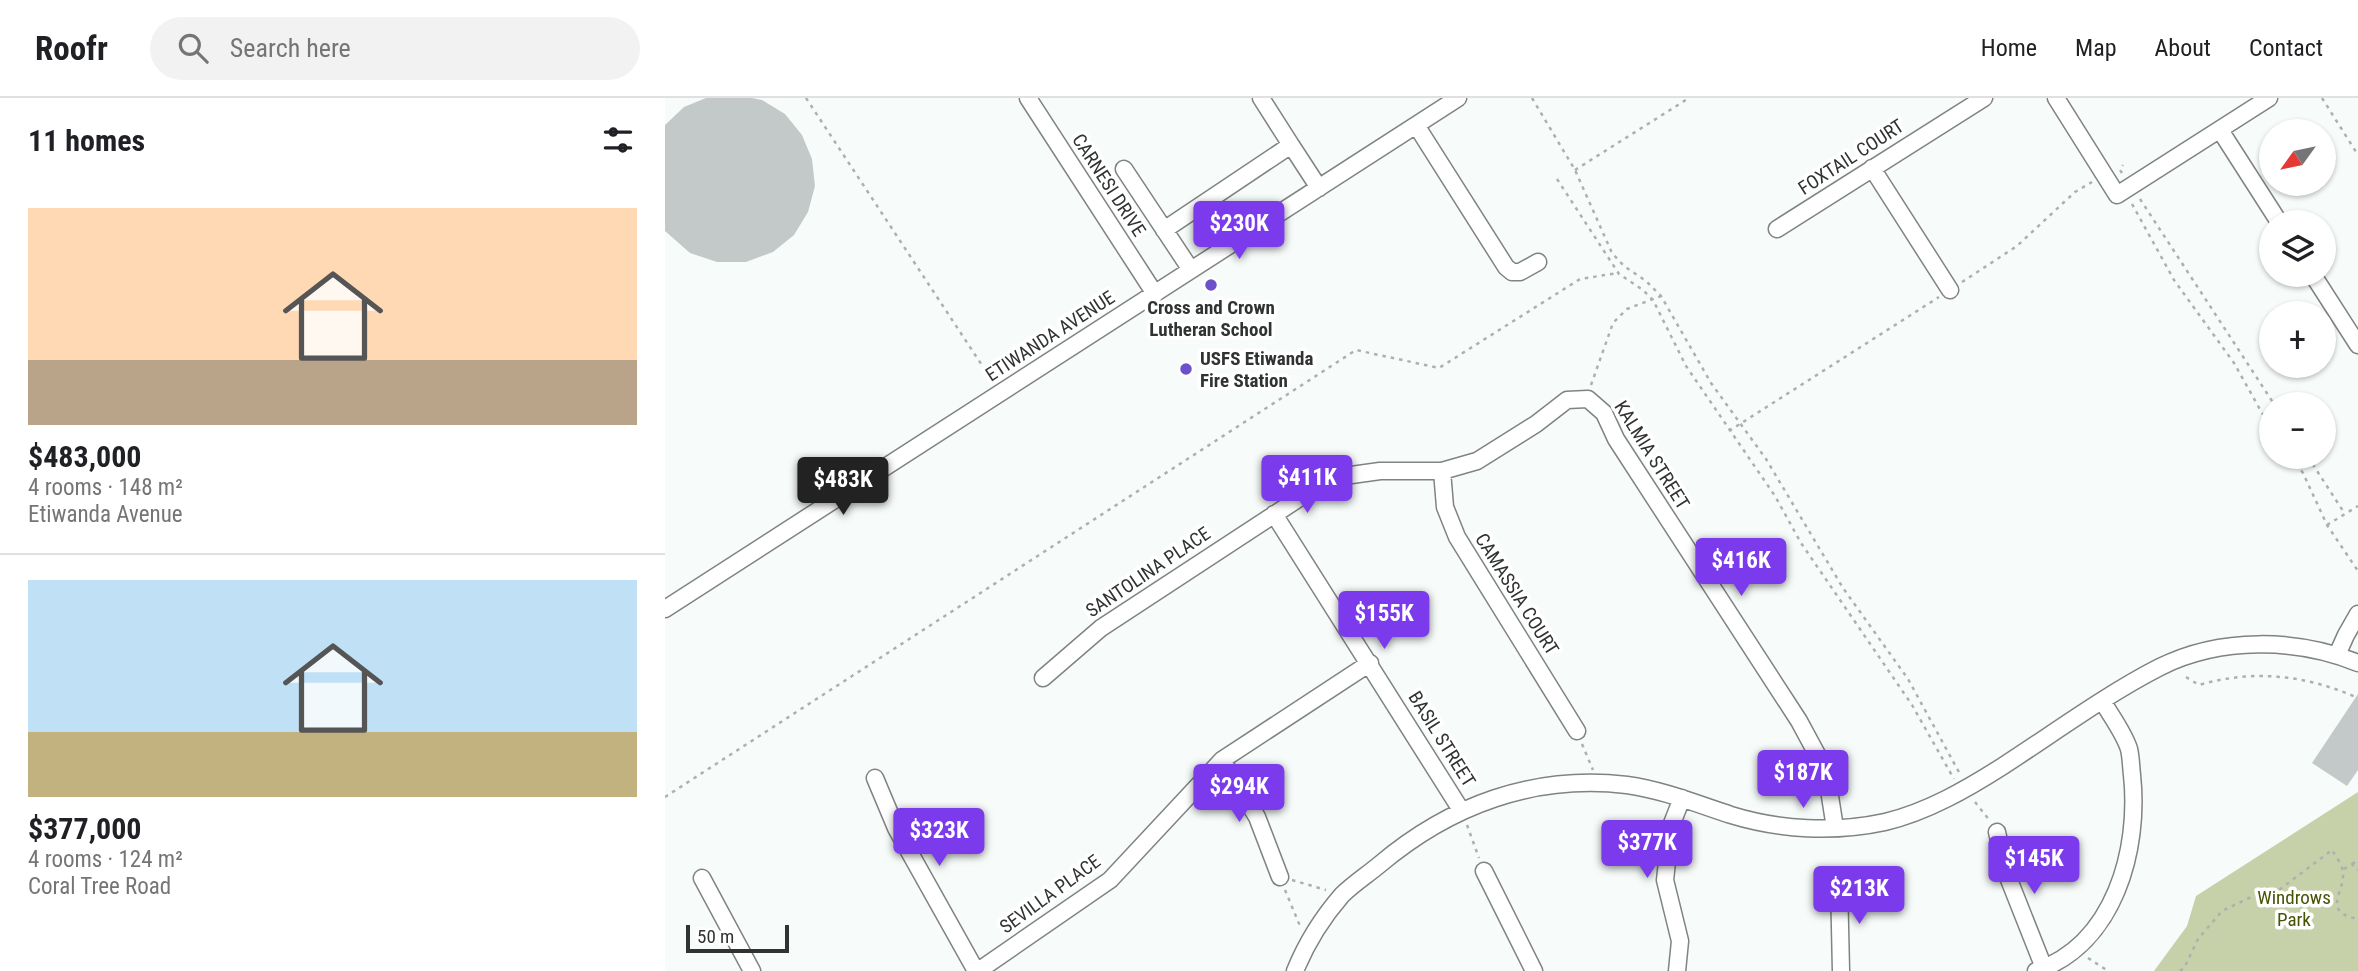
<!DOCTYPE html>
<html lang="en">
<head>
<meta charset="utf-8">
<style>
  body { margin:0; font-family:"Roboto Condensed",sans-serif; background:#f2f2f2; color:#202124; height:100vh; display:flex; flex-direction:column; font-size:26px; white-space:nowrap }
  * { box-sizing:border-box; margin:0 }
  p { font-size:23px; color:#757577 }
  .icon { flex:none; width:38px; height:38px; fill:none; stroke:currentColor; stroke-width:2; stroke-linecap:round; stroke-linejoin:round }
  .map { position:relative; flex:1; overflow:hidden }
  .side { display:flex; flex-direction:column; background:#fff; width:665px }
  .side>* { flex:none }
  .needle { width:46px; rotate:237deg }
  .tools { position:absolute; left:1594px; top:21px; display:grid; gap:14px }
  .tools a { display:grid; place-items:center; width:77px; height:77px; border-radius:50%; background:#fff; box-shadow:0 2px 5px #0004; font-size:35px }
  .scale { position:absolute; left:21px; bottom:18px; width:103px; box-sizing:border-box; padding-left:7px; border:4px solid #313332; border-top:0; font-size:19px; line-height:24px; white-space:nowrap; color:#313332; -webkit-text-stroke:5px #fff; paint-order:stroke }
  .price { position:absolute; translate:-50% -60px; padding:0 16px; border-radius:7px; background:#7c3aed; color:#fff; font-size:23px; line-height:46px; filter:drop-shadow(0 2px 4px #0008) }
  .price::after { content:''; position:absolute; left:50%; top:42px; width:21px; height:16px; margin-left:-10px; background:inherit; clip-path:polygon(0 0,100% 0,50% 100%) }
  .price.selected { background:#222; color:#fff }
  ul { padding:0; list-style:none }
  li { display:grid; align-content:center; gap:14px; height:371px; padding:0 28px }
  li+li { border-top:2px solid #e0e0e0 }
  li span { display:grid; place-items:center; height:217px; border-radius:0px; color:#555 }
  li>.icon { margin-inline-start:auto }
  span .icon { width:126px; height:126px; fill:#fffc; stroke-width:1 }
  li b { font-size:30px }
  h2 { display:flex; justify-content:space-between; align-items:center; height:84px; padding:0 28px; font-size:30px }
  header { display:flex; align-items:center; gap:42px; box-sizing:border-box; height:98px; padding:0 35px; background:#fff; border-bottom:2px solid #e0e0e0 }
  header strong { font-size:33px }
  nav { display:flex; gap:38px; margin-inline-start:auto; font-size:24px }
  .search { width:490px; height:63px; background:#f2f2f2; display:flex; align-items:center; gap:18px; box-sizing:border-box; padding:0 24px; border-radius:38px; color:#757577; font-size:26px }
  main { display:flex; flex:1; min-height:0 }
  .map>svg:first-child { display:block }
  .green { fill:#c6d1a9 }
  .building { fill:#c3c8c8 }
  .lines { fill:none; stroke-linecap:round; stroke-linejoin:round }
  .minor-casing { stroke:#7f8381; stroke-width:19 }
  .path { stroke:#adb0af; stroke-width:2.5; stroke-dasharray:3.5 5; stroke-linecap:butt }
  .minor { stroke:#fff; stroke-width:16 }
  .poi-dot { fill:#6c51cb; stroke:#fff; stroke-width:2.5 }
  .labels { text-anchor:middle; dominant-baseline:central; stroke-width:7; stroke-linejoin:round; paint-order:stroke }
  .street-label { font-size:19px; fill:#313332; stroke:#fff }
  .poi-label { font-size:19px; font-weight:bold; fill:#313332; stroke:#fff }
  .park-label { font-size:19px; fill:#465305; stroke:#fff }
</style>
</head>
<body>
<header>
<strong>Roofr</strong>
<div class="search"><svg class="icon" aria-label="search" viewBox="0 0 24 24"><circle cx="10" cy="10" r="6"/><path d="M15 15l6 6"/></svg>Search here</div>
<nav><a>Home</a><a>Map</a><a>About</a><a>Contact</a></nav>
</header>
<main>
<section class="side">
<h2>11 homes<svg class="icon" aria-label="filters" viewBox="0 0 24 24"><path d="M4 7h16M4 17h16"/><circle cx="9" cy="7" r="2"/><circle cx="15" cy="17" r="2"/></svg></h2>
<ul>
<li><span style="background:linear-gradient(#ffd9b3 70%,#b9a48a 0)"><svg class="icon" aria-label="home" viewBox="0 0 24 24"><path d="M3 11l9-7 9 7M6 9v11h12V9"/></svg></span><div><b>$483,000</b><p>4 rooms · 148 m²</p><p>Etiwanda Avenue</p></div></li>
<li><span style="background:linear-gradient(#bfe0f5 70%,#c2b280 0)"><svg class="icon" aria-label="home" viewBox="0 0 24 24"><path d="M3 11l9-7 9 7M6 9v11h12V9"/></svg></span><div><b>$377,000</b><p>4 rooms · 124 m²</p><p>Coral Tree Road</p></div></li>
</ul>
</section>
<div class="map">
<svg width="1693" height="873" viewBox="0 0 1693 873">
  <rect width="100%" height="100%" fill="#f7fcfa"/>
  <!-- green -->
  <path class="green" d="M1693,694V873H1489L1522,828L1531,798Z"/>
  <!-- building -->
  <path class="building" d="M41,0H87L97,2L120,16L137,37L147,61L150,88L143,114L129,137L108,154L81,164H52L25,155L0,133V27L19,9Z
    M1693,596V672L1682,688L1647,665Z"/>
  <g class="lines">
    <defs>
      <path id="minor" d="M363,0L490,196
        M596,0L626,47
        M1391,0L1452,97L1604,0
        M751,27L841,169L847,174H855L873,164
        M1555,32L1614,124
        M1207,70L1285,192
        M459,71L526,172
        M1112,131L1319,0
        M499,132L626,47L654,90
        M1648,177L1693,247
        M777,373L780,409L792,439L912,633
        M609,416L796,712
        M0,511L793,0
        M1672,557L1681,537L1693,516
        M378,580L436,530L665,380L715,373H777L812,363L871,326L902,302L923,301L939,315L951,341L1134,623L1161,673L1170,730
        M557,662L592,719L615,779
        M210,680L231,730L311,873
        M1332,734L1341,774L1379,870
        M819,773L869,873
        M37,780L87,873
        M1174,784L1176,873
        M313,873L445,782L557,662L705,565
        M630,873C641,846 657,820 677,797C688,786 702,777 714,767C785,707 869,676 962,687C998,692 1032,706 1066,717C1115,732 1169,735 1220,724C1262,714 1302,691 1338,668C1389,635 1442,596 1495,569C1555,539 1632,540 1693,565
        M1012,873L1015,843L1000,782L1006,728L1017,700
        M1371,873C1450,846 1475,751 1467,677C1466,669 1466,659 1464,651C1459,635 1446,618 1438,604"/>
    </defs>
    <!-- minor casing -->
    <use href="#minor" class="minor-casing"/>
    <!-- path -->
    <path class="path" d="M141,0L328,284
      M867,0L910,72L947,155L959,168L981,183L996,198L1046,285L1101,361L1178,490L1243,581L1295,676
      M1657,0L1693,57
      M910,72L1024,0
      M1457,75L1455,72L1458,67
      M892,81L954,176L978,192L988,202L1021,268L1110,398L1136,445L1247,607L1289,681
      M1475,101L1609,306
      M1467,106L1509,182L1569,265L1606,331
      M1297,184L1352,148L1410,94L1427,84
      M926,287L948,225L962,211L996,198
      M1064,333L1274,199
      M1626,359L1638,375L1662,427L1693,473
      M1643,359L1680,416
      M1662,427L1693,408
      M1521,579L1534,587C1589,571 1641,577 1693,600
      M917,646L928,672
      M0,699L691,252L774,270L915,181L953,175
      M1310,704L1325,723
      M802,727L814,760
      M1687,766L1693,762
      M1679,771L1687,766L1693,772
      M627,782L661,792
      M620,792L635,828
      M1423,860L1443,873
      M1515,873L1519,870L1533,841L1557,813L1584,800L1610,795L1667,752C1671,759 1679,768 1678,778C1678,796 1657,814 1693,821"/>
    <!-- minor -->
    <use href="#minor" class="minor"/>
  </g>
  <!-- markers -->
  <g class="poi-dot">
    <circle cx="546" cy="187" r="7"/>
    <circle cx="521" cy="271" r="7"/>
  </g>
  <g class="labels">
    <!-- street labels -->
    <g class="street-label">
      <text transform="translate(1186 59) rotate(-33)">FOXTAIL COURT</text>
      <text transform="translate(444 87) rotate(57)">CARNESI DRIVE</text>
      <text transform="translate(385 238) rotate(-33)">ETIWANDA AVENUE</text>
      <text transform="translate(987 357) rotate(58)">KALMIA STREET</text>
      <text transform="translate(483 474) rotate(-34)">SANTOLINA PLACE</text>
      <text transform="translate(852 496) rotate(58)">CAMASSIA COURT</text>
      <text transform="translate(777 641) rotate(58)">BASIL STREET</text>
      <text transform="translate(385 796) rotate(-36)">SEVILLA PLACE</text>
    </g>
    <!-- poi labels -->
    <g class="poi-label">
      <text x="546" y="209">Cross and Crown<tspan x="546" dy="22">Lutheran School</tspan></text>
      <text x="535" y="260" text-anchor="start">USFS Etiwanda<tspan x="535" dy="22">Fire Station</tspan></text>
    </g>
    <!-- park labels -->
    <g class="park-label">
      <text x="1629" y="799">Windrows<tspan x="1629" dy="22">Park</tspan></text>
    </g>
  </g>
</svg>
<div class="tools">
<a><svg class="needle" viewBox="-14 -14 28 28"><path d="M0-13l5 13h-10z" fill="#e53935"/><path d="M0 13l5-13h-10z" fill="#757577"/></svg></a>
<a><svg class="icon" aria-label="layers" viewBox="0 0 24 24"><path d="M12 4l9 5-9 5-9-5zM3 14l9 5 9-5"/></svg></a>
<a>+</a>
<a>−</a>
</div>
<div class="scale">50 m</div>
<b class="price" style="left:574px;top:163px">$230K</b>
<b class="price" style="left:642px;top:417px">$411K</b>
<b class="price selected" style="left:178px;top:419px">$483K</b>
<b class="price" style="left:1076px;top:500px">$416K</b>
<b class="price" style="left:719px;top:553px">$155K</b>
<b class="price" style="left:1138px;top:712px">$187K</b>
<b class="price" style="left:574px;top:726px">$294K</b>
<b class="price" style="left:274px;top:770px">$323K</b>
<b class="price" style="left:982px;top:782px">$377K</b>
<b class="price" style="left:1369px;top:798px">$145K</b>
<b class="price" style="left:1194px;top:828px">$213K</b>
</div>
</main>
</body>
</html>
